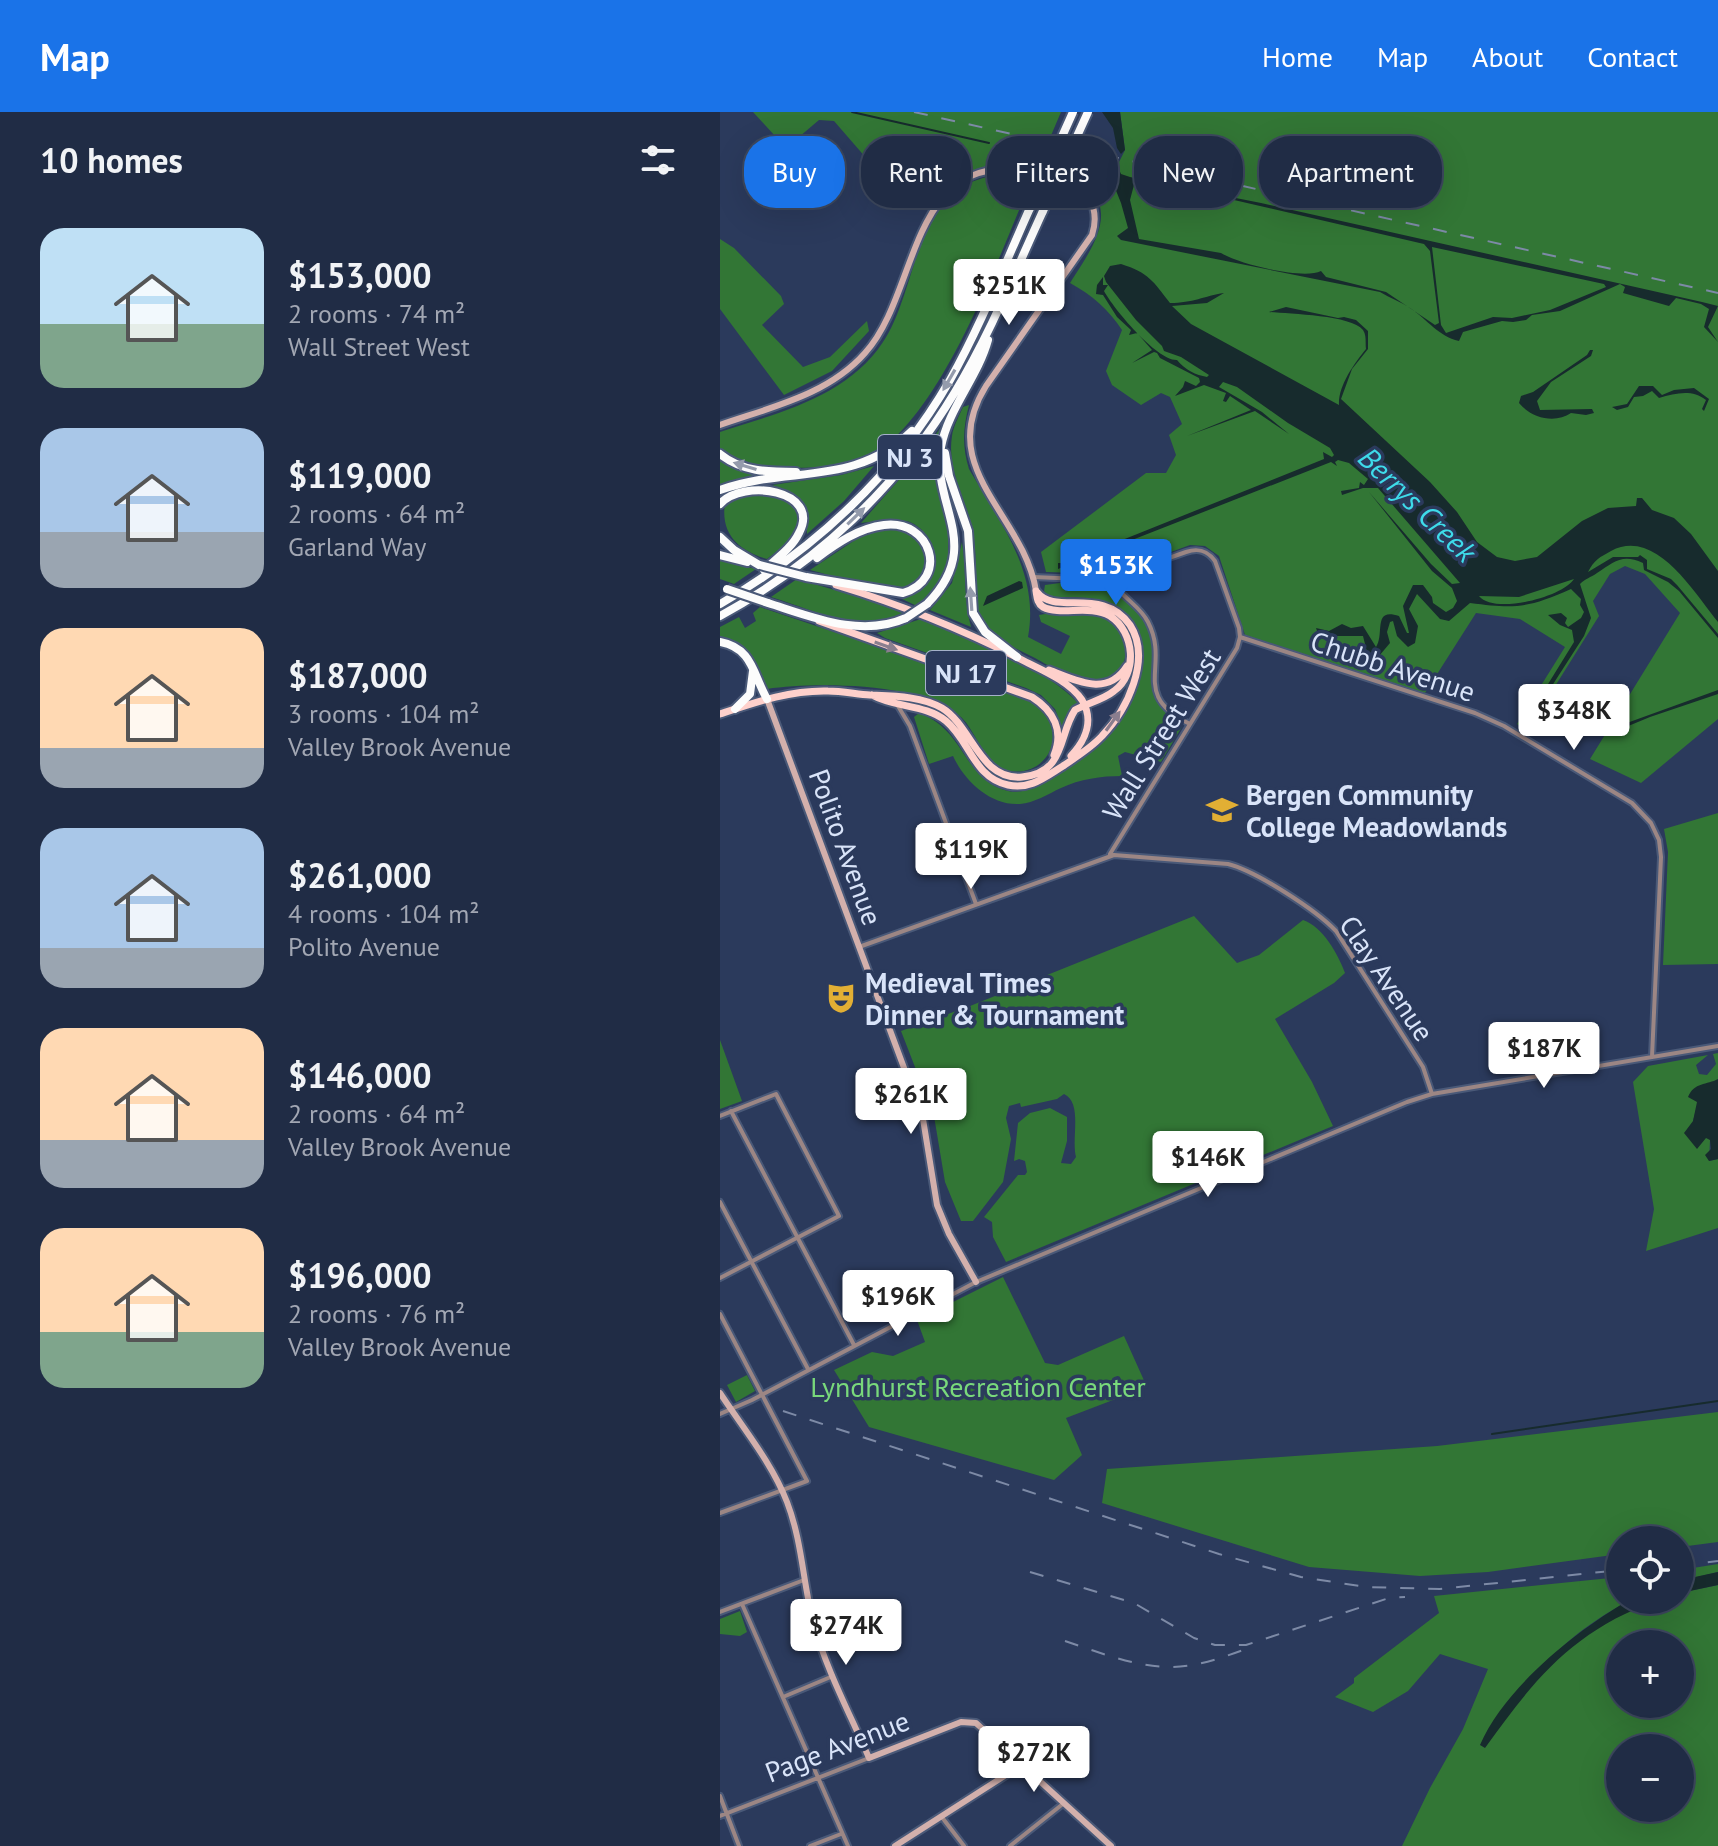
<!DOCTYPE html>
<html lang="en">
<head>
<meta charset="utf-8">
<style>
  body { margin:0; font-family:"PT Sans",sans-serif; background:#28344c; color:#f1f3f6; height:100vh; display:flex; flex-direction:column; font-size:30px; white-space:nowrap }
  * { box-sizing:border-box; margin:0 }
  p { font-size:26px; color:#a2a7b3 }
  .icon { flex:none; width:44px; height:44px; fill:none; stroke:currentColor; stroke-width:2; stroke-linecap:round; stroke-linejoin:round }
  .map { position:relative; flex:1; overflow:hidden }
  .drawer { display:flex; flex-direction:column; background:#202c45; width:720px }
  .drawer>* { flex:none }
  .top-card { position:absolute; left:24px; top:24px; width:760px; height:72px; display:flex; gap:16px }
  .tools { position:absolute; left:886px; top:1414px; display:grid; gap:16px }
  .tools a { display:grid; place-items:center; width:88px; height:88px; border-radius:50%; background:#202c45; box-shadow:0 8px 32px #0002,0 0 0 2px #3d485e; font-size:40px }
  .price { position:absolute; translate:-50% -68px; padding:0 18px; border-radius:8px; background:#fff; color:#222; font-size:26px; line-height:52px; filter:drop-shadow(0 2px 4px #0008) }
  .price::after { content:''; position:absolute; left:50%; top:48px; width:24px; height:18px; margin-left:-12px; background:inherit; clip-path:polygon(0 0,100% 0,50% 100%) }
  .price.active { background:#1a73e8; color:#fff }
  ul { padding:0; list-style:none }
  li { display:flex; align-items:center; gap:24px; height:200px; padding:0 40px }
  li span { display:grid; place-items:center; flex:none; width:224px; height:160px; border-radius:24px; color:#555 }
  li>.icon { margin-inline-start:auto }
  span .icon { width:96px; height:96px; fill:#fffc; stroke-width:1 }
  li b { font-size:34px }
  h2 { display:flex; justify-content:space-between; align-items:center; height:96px; padding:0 40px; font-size:34px }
  .pill { padding:0 28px; border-radius:32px; background:#202c45; box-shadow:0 8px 32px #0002,0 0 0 2px #3d485e; font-size:28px; line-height:72px }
  .pill.active { background:#1a73e8; color:#fff }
  header { display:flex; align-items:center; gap:48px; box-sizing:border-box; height:112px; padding:0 40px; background:#1a73e8; color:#fff }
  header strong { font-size:38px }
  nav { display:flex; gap:44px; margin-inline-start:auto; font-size:28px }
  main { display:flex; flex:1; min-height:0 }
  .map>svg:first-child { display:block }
  .green { fill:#327635; fill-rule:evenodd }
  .water { fill:#172b2d; fill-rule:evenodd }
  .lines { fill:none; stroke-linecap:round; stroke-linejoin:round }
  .stream { stroke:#172b2d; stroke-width:2 }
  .street-casing { stroke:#4a5978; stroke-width:8 }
  .secondary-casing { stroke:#4a5978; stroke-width:10 }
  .primary-casing { stroke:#4a5978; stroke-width:11 }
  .highway-casing { stroke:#4a5978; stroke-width:12 }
  .street { stroke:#9c8684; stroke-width:4 }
  .secondary { stroke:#d3b0ac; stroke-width:6 }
  .primary { stroke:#fed0cb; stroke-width:7 }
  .highway { stroke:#fcfcfc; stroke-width:8 }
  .rail { stroke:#7d8aa6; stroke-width:2; stroke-dasharray:14 14; stroke-linecap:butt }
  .highway-bridge-casing { stroke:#4a5978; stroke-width:12; stroke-linecap:butt }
  .highway-bridge { stroke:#fcfcfc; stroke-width:8 }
  .oneway { fill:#949bac }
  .oneway2 { fill:#8a7e8e }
  .labels { text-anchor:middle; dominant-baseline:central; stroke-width:7; stroke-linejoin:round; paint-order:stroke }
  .shield { fill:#2b3a5c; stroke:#a5b1ca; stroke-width:2 }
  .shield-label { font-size:26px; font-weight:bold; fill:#d9e4f9 }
  .street-label { font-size:28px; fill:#d9e4f9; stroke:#2b3a5c }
  .poi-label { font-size:28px; font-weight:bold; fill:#d9e4f9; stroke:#2b3a5c; text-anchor:start }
  .park-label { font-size:28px; fill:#79d97b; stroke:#2b3a5c }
  .water-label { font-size:30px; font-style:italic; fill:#3edbea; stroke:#2b3a5c }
</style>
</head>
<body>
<header>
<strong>Map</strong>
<nav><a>Home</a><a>Map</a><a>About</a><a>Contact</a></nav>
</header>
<main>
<section class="drawer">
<h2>10 homes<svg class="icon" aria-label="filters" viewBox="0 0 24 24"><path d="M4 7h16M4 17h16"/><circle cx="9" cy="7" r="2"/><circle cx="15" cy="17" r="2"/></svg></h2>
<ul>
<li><span style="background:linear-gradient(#bfe0f5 60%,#7fa58c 0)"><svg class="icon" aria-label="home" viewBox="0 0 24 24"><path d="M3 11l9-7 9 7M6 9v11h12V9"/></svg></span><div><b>$153,000</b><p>2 rooms · 74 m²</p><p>Wall Street West</p></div></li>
<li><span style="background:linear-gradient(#a9c7e8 65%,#9aa5b1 0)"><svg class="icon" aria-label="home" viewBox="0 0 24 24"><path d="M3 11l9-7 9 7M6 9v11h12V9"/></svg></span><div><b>$119,000</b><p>2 rooms · 64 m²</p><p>Garland Way</p></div></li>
<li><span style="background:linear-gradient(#ffd9b3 75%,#9aa5b1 0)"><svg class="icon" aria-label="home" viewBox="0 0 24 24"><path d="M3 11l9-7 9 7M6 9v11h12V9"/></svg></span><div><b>$187,000</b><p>3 rooms · 104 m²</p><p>Valley Brook Avenue</p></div></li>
<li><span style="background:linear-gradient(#a9c7e8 75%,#9aa5b1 0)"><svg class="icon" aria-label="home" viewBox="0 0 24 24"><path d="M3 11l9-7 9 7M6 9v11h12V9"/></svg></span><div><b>$261,000</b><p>4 rooms · 104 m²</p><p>Polito Avenue</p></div></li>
<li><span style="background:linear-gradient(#ffd9b3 70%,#9aa5b1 0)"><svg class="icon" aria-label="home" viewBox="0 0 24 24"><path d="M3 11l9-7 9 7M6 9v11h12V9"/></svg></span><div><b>$146,000</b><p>2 rooms · 64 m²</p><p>Valley Brook Avenue</p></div></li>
<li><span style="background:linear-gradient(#ffd9b3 65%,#7fa58c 0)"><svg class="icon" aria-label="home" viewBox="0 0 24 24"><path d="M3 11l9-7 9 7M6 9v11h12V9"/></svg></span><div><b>$196,000</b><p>2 rooms · 76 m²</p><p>Valley Brook Avenue</p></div></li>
</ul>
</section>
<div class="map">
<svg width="998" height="1734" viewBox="0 0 998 1734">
  <rect width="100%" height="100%" fill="#2b3a5c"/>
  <!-- green -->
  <path class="green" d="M33,0H341L324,40L305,37L303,43L321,46L318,53C269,49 253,56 211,80L229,64L214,45L173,77L114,9L99,8L66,36Z
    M400,0H998V607L921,671L870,647L960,501L925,462L905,454L890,462L873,489L879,504L817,603L818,607L809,621L797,612L845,535L800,507L756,501L705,581L525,523L499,444L485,434L470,433L391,462L326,460L321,440L426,361H446L456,343L449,323L462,312L450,285L441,281L421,293L392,273L386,259L402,218C389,198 372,183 350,171C375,132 407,89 346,60L356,41L392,52L399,50L405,38Z
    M285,63L313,65C280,141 226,294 158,339C135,355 102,355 75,356C48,356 20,356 0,337V320C58,301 127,285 163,230C197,180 193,87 260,67C268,64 277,64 285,63Z
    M0,127L14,136L61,184L64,192L42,213L83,255L110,245L147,209L149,219L112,259L64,283L0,197Z
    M249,293C243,316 242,335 249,357C280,411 320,460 308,525L341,542L350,524L321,510L319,503C340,499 372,496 392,509C418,527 406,574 372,570C353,568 331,555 315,546C290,534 266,523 255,496C255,473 257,449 254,427C250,391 226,362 232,324C233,315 239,304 243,295Z
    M225,310L216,356L228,416V450L218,472L197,494L182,487C192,483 202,479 208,470C223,450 212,421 192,411C180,405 155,410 141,411L198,346Z
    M0,346L19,357L43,362L0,374Z
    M154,354L124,389L87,422C87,396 78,382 52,373L121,363Z
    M22,383C36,383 54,381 67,388C98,406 64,436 47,447C20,439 0,423 5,391Z
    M172,416C182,418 193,419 200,428C212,442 204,468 187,475C167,484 112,463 90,458L147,420Z
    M242,430C247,459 243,487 251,515L210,498L232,471Z
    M0,448L36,457L14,472L0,467Z
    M77,467L187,499C148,526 91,497 51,485Z
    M340,471L390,473C401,486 417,495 425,511C447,553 410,579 463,613L441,650L405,640L398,644L402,664C381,664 360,667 341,676C328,682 314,691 300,692C270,694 244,668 233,644L209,652L194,605L199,601C245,617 244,669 288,679C305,683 320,672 334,664C359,649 386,629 402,604C423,572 434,517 395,494C376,483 350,486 329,485L324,479L325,473Z
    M40,495L293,580C305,586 320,592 327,605C344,634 321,664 290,659C265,655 257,621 242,606C206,570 95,570 47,577C37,553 28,532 0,527V515L19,505L25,516L36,509L33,501Z
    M201,507C250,526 321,552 358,591L348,603L344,621L335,597L321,583L306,576L165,526L157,521Z
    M998,701V852L943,853L948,740L944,717Z
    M474,804L517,851L539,843L583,808C603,815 618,842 625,861L614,871L555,907L592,970L613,1014L286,1150L273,1125L272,1110L264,1105L298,1063H305L307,1060L305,1049L299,1047L294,1049L298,1011L310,1001L330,996L347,1005V1029L341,1051L351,1052L356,1045C351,1026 363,991 344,982L337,987L301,995L300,991L289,994L286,1006L291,1027L283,1070L253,1109H241L225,1070L214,1004L181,919L250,894Z
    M0,928L22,989L0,997Z
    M998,941V967L978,990L973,1009L990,1028L989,1049L998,1047V1116L926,1139L934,1097L913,970L928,954L988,943L976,953L979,962L987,963L996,952L993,942Z
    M283,1165L325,1251L338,1253L404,1224L427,1275L346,1306L362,1343L334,1368L149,1315L114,1258L152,1240L173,1244L205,1230L197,1208Z
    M27,1263L35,1279L16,1290L7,1273Z
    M998,1300V1430L960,1435V1428H900V1442L768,1460L700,1464L589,1455L382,1391L387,1357L717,1334Z
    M998,1452V1460L960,1469V1458Z
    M900,1465V1488H910C863,1514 830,1539 802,1585C840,1539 898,1488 960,1488V1481L998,1473V1734H682L710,1676L743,1617L768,1557L720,1542L688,1579L653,1600L615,1585L634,1571V1566L719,1501L714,1484ZM900,1532H960V1592H900ZM900,1636H960V1696H900Z
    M20,1499L27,1520L20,1524L0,1522V1507Z"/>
  <!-- water -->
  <path class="water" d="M382,0H400L405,38L401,42L397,36L393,16Z
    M304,37L357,48L397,53L401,62L410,65L541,91L982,190L998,194L988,215L998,230L984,215L989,197L981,192L956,186L949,194L903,181L905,175L900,172L840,199L812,203L806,208L793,210L782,209L743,220L739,229C718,224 708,208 690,196C681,190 670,186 660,180L401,128L397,124L408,116L401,91L389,61L303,43ZM415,69L475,79L704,132L710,139L719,211L715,213L666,180L606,165L601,159C583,168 519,152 501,141L419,127L410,88ZM712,135L884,172L886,175L830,198L792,206L773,205L726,221L721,213Z
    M401,152C429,161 433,169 450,191C473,191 484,184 504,181L487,191L452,194L471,212L619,293C618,274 634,252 646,237C645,231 647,224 643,218C631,203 569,202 549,200L566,195L618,206L624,205L636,208L648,219V237L632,257L621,287L710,370L737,400L757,430L777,445L795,449L817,445L862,409L888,396L916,394L917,386H922L932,398L954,406L971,422L998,459V510C974,481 936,415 891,439C880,445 874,448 868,460L893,445H918L920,443L927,448V457L951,467L957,473L998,522V526L959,479L948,470L924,458L923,451C902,441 894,450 877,461C870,466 866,466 860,472L871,506L864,524L810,608L804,611L854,530L852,518L840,513L828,503L841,501L847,506L845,511L848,515L861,506L864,500L860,493L861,487L851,477C808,496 796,497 750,491L729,509L720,507L697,482L689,497L698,514L695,531L688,535L677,524L673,509L670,510L667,520L670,531L659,544L647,540L643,524H599L596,516L609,519L622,512L631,516L643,514L656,535C665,522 652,495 679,504L687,521H689L683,494L693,473H703L712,485L713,491L726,500L733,496L737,489L732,476L712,459L649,380L711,452L732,472L740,471L658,376H643L622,383L621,379L639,376L640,370L644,373L648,367L629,351L618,348L615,350L617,354L611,350L338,457V451H345L604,347L603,340L612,345L614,343L610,336L568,311L517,275L503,270L499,275L542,300L569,322L535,299L467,324L531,298L510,284L506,290L503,289L506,281L484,273L455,284L463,275L465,269L476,274L480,270L479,266L440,246L437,241L434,240L412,251L432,238L417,221L409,223L411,218L397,205L383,183L376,182L377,173L383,165V173H388L384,179C393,196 437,249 457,248C465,258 476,263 487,265L489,263L461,245L444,239L442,234L416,208L386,170L384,164L390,154ZM854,467C843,485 774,503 759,484L799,485Z
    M870,238H873L871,244L831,270L817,289L820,298L872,297L874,301L866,303L851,301C835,312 811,306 799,291L801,284L813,280L867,243Z
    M919,274H933L942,283L954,278L974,276L989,287L984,299L982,297L986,288C972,277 956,281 939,286L932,279L923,284L914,285L908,295L897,298L892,295L907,292Z
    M299,469L302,470L303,476L263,494L267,484Z
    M998,578V582L930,605L889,622L893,616Z
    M998,967V1047L989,1049L985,1043L991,1037L990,1028L986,1026L977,1037L964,1021L973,1009L977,990L968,985C974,970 987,973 998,967Z
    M998,1460V1473L960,1481L961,1468Z
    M909,1488H938C853,1519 816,1565 765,1636L760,1633C785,1575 856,1519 909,1488Z"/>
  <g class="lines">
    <!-- stream -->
    <path class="stream" d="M132,0L269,31
      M772,1322L998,1289"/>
    <defs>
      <path id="street" d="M313,465L386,468L466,440C478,436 487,438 495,449L519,516L520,525L517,536L390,742
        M393,467C399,485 419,492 428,510C451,555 409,582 470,612
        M520,525L755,601L784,614L912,691L931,711L939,728L941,745L932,945
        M178,594L190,614L256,792
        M139,835L394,743L508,752C536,759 596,798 616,819L703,955L712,982
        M11,999L134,1233
        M0,1004L56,982L119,1104L0,1166
        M0,1090L88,1257
        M0,1202L87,1369L0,1401
        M0,1302L32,1288L256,1170L687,990L712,982L998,934
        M22,1492L128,1734
        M0,1500L84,1468
        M63,1585L113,1564
        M0,1684L19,1734
        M0,1704L149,1646
        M221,1704L244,1734
        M90,1734L121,1722
        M290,1734L344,1691"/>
      <path id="secondary" d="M0,313C51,295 108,283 145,241C199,182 188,44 301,58C319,60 344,63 359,74C374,86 378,105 372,123L266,274C214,357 304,402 316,479
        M47,587L203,1007L217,1093L229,1122L256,1170
        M0,1281C23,1316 52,1351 67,1390C82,1429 83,1470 93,1510C106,1557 130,1602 149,1646L241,1610L256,1611L391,1734
        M175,1734L303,1652"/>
      <path id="primary" d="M116,473C182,493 244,518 306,550C324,559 350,570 362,588C374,608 366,628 351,644
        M99,509L312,585C334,599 344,619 334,643
        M329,558C356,568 387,586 407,554
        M152,583C175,596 205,592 226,609C250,629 254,666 288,673C310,678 325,665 343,654C356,645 371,636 382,624C407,598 432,547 410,513C383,474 335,504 317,480
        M0,602C36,590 70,578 108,579C122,579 136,582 150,583C173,584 201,584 222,596C252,614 260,669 302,665C346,661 338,623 355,598C367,591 383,588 394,579C418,562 415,520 390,504C370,492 341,504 323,495C317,491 317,485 316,479"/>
      <path id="highway" d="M225,341L229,364L248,419L253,501L265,520L297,545
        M0,342C22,360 48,360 76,360
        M0,378C69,353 133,376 192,319
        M0,392C23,366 102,378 79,421C72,436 56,447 44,458
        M0,425L14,438L39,453
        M0,443L27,450
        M86,465L183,481C230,467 211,407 164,413C139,416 117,431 97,446
        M48,491C92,505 141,526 186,506
        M0,492C94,438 176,362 230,268C261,213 284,154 310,96
        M207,492C265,433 211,394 221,335C228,297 258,265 268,228
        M0,504C97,451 178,375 235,280C270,222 295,160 323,99
        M0,530C33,536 33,563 47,587
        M15,597L30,582L33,559"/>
    </defs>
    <!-- street casing -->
    <use href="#street" class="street-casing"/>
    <!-- secondary casing -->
    <use href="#secondary" class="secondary-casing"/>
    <!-- primary casing -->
    <use href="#primary" class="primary-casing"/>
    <!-- highway casing -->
    <use href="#highway" class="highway-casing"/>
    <!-- street -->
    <use href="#street" class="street"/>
    <!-- secondary -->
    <use href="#secondary" class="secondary"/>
    <!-- primary -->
    <use href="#primary" class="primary"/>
    <!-- highway -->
    <use href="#highway" class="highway"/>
    <!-- rail -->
    <path class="rail" d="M194,0L998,181
      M63,1299L499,1442L581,1465L646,1475L720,1477L900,1458
      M960,1454L998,1449
      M310,1460L414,1491L474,1526L495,1533H526L669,1486L685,1485
      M345,1529C378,1540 413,1554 447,1555C474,1556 501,1546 526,1537"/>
    <defs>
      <path id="highway-bridge" d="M310,96L353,0
        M323,99L368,0
        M40,453L86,465
        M7,477L48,491
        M186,506L207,492"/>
    </defs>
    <!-- highway-bridge casing -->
    <use href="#highway-bridge" class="highway-bridge-casing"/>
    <!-- highway-bridge -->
    <use href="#highway-bridge" class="highway-bridge"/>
  </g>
  <!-- one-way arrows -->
  <defs><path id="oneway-solid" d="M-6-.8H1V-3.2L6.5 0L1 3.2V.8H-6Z" transform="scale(2)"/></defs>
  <g class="oneway">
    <use href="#oneway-solid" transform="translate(229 268) rotate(120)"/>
    <use href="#oneway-solid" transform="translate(25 354) rotate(-163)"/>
    <use href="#oneway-solid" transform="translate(136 404) rotate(-44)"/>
    <use href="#oneway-solid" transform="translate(251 487) rotate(-94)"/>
  </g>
  <g class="oneway2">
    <use href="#oneway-solid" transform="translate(166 534) rotate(19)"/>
    <use href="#oneway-solid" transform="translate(393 609) rotate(-54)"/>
  </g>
  <!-- icons -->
  <defs>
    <symbol id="university-bare" viewBox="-9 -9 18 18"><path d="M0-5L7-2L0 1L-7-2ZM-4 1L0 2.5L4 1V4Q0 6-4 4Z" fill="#e2af34" stroke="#2b3a5c" stroke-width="2.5" paint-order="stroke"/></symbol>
    <symbol id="theatre-bare" viewBox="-9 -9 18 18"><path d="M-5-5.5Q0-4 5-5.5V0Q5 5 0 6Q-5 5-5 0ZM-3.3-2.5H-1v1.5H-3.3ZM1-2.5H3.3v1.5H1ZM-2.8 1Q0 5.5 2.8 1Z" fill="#e2af34" stroke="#2b3a5c" stroke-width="2.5" paint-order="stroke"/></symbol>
  </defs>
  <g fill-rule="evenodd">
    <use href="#university-bare" x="480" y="676" width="44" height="44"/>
    <use href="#theatre-bare" x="99" y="864" width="44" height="44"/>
  </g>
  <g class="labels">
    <!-- shield labels -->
    <g class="shield">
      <rect x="158" y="323" width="64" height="44" rx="6"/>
      <rect x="206" y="539" width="80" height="44" rx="6"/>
    </g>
    <g class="shield-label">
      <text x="190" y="345">NJ 3</text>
      <text x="246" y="561">NJ 17</text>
    </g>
    <!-- street labels -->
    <g class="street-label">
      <text transform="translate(673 554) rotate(18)">Chubb Avenue</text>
      <text transform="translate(441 622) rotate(-58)">Wall Street West</text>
      <text transform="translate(126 735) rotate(70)">Polito Avenue</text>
      <text transform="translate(667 866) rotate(56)">Clay Avenue</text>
      <text transform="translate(117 1634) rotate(-21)">Page Avenue</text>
    </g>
    <!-- poi labels -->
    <g class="poi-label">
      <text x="526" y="682">Bergen Community<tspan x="526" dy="32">College Meadowlands</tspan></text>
      <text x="145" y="870">Medieval Times<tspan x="145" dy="32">Dinner &amp; Tournament</tspan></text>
    </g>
    <!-- park labels -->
    <g class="park-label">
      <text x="258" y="1274">Lyndhurst Recreation Center</text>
    </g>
    <!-- water labels -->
    <g class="water-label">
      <text transform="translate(698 392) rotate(44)">Berrys Creek</text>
    </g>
  </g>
</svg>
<div class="tools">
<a><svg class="icon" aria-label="locate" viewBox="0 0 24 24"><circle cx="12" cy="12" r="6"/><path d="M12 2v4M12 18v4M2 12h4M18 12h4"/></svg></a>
<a>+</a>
<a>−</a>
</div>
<b class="price" style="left:289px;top:215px">$251K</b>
<b class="price active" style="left:396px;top:495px">$153K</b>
<b class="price" style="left:854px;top:640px">$348K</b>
<b class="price" style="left:251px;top:779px">$119K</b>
<b class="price" style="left:824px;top:978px">$187K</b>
<b class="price" style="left:191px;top:1024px">$261K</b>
<b class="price" style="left:488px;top:1087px">$146K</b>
<b class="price" style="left:178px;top:1226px">$196K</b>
<b class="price" style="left:126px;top:1555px">$274K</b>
<b class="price" style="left:314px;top:1682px">$272K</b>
<div class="top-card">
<a class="pill active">Buy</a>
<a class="pill">Rent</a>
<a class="pill">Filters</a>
<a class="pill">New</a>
<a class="pill">Apartment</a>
</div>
</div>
</main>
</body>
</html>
